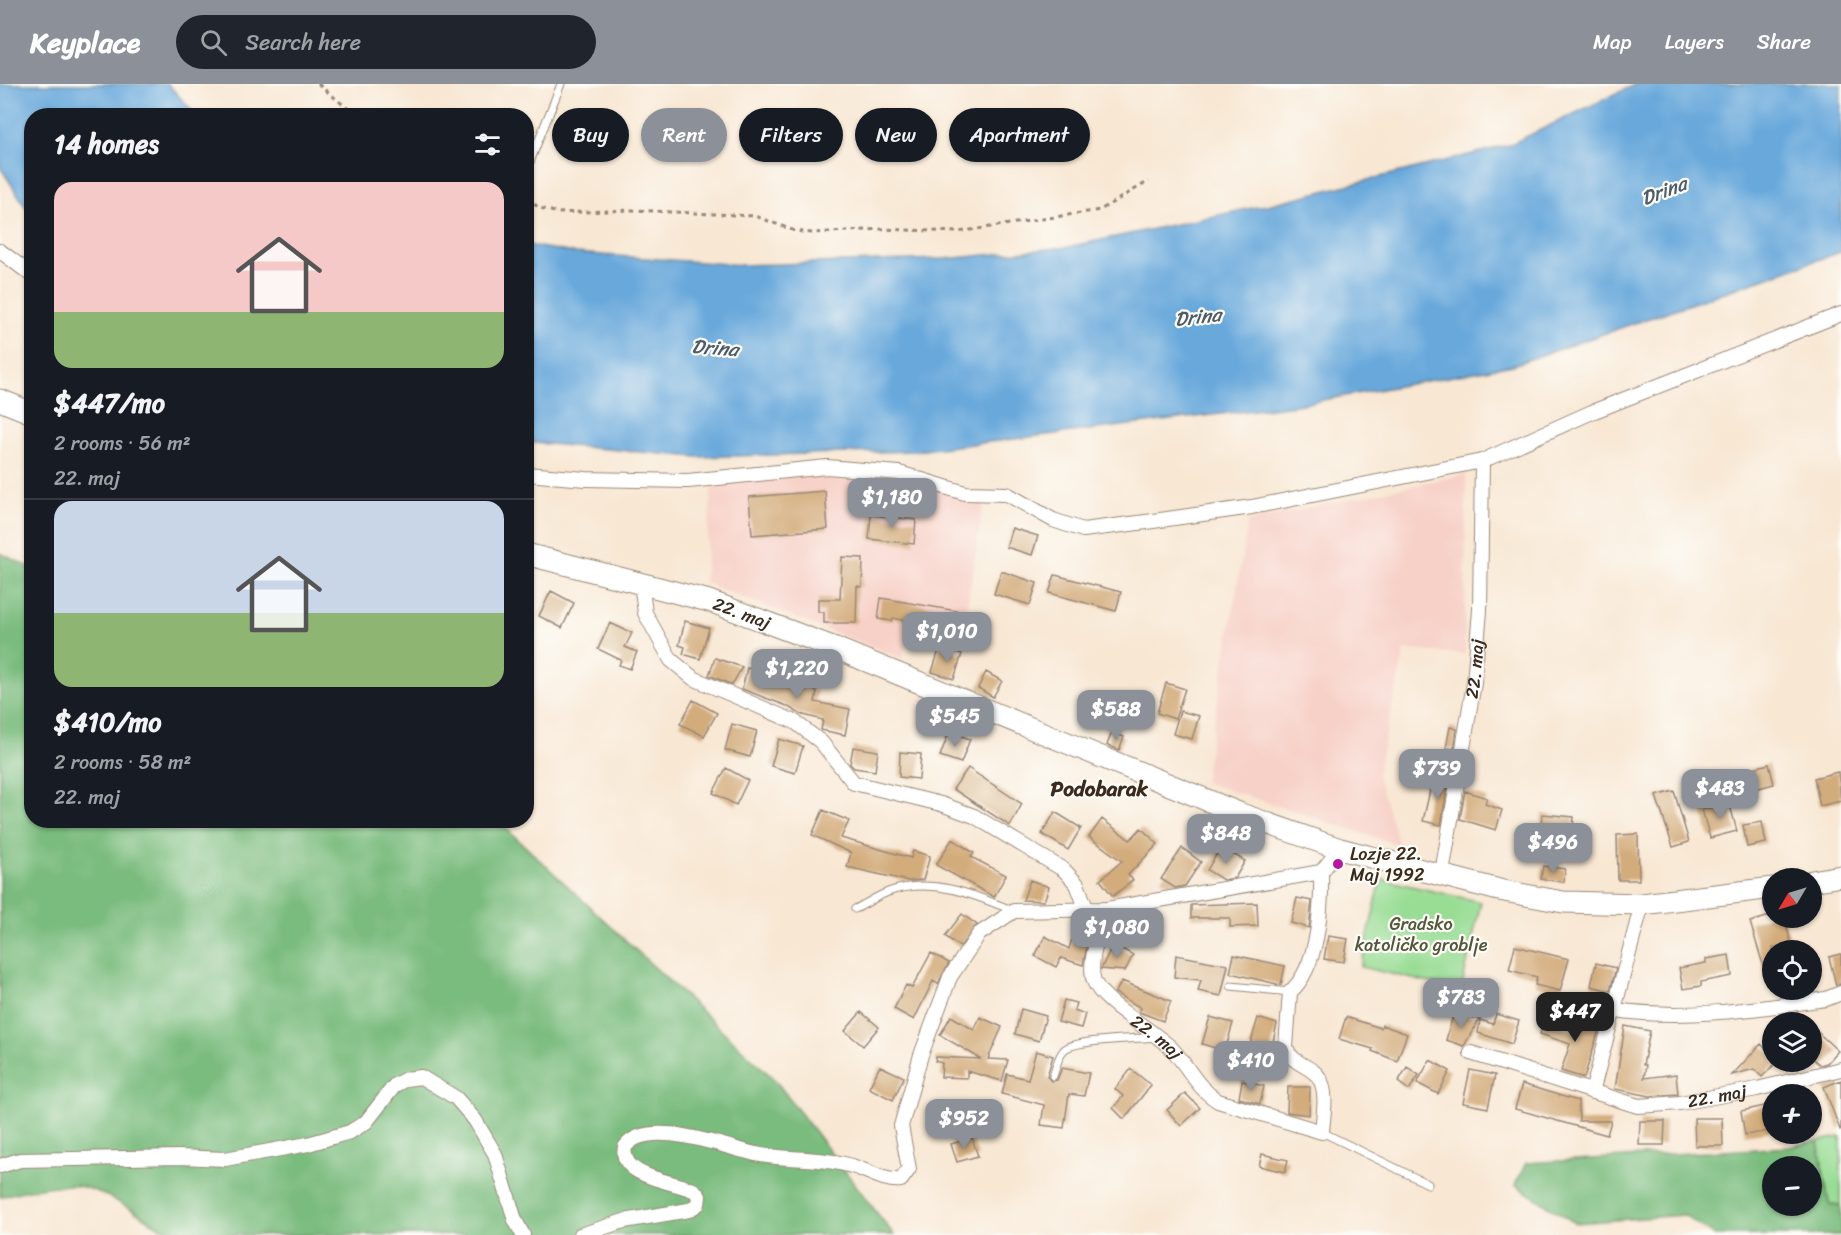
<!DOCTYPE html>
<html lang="en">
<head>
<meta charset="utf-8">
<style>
  body { margin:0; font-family:Sriracha,sans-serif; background:#20242c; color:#f1f3f6; height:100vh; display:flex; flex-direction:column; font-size:22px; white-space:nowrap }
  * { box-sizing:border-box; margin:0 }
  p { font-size:20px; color:#9ea1a6 }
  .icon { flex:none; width:33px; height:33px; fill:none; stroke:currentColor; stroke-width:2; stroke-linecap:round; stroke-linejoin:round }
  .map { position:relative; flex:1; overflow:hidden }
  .side { position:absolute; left:24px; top:24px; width:510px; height:720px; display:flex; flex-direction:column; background:#171b24; border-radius:24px; box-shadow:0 2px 4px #0004 }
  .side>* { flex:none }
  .hud { position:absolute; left:552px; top:24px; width:570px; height:54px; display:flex; gap:12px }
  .needle { width:39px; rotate:232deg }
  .tools { position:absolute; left:1762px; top:784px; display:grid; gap:12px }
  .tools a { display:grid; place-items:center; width:60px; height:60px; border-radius:50%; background:#171b24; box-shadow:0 2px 4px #0004; font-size:30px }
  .price { position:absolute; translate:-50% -51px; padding:0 14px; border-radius:12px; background:#8c9099; color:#fff; font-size:20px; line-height:39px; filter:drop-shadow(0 2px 3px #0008) }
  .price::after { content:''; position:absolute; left:50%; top:36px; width:18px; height:14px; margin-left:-9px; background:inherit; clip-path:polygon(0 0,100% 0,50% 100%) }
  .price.active { background:#222; color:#fff }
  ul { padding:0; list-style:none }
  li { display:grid; align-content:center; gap:12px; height:318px; padding:0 30px }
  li+li { border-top:2px solid #363941 }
  li span { display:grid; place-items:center; height:186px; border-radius:18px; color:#555 }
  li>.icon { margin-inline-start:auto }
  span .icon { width:108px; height:108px; fill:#fffc; stroke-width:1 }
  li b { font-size:26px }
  h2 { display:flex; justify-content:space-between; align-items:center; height:72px; padding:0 30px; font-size:26px }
  .pill { padding:0 21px; border-radius:27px; background:#171b24; box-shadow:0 2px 4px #0004; font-size:21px; line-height:54px }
  .pill.active { background:#8c9099; color:#fff }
  header { display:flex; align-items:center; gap:36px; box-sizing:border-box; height:84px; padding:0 30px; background:#8c9099; color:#fff }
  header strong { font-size:28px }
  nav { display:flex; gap:33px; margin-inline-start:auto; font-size:21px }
  .search { width:420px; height:54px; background:#20242c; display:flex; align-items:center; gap:15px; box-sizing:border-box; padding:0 21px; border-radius:33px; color:#9ea1a6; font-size:22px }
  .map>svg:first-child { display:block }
  .built { fill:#f7d1c8 }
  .green { fill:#99dd95; stroke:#6a845a; stroke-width:1.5 }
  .forest { fill:#7abc7e; stroke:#5a734e; stroke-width:1.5; fill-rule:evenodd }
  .water { fill:#68a8db; stroke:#52697c; stroke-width:1.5 }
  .building { fill:#d3ac7c }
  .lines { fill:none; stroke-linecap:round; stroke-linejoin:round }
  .lane-casing { stroke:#9a8878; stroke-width:9 }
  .street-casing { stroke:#9a8878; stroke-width:16 }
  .primary-casing { stroke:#9a8878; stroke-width:23 }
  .path { stroke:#9a8878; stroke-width:3; stroke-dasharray:4.5 4.5; stroke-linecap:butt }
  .lane { stroke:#fff; stroke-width:7 }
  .street { stroke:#fff; stroke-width:14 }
  .primary { stroke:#fff; stroke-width:21 }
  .poi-dot { fill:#b5179e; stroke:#fdfcf7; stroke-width:2 }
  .labels { text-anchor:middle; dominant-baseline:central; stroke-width:4.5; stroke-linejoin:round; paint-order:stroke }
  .street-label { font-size:18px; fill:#3b2a1e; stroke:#fdfcf7 }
  .poi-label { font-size:18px; fill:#3b2a1e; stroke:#fdfcf7; text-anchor:start }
  .park-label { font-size:18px; fill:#52573c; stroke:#fdfcf7 }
  .water-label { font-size:20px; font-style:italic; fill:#4d5c6a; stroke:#fdfcf7 }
  .quarter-label { font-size:21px; font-weight:bold; fill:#3b2a1e; stroke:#fdfcf7 }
</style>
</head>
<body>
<header>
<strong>Keyplace</strong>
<div class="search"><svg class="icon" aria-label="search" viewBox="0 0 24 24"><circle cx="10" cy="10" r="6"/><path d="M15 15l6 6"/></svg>Search here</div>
<nav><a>Map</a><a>Layers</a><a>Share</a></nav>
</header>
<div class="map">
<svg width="1841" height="1151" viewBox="0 0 1841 1151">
  <rect width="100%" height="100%" fill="#fdfcf7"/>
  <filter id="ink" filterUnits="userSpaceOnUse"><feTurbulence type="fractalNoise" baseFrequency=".0167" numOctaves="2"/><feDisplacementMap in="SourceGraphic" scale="12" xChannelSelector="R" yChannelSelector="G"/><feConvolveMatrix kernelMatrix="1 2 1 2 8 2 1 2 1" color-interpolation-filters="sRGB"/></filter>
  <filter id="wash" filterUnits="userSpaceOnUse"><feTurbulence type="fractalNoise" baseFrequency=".008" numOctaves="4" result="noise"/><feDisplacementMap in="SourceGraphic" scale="24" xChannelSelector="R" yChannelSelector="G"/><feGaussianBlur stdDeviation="1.35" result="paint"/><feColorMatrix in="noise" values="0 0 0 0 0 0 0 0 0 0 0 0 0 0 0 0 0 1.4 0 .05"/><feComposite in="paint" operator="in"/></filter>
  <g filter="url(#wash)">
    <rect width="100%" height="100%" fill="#f8e7d3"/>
    <!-- built -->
    <path class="built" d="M818,389L887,392L984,417L965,535L919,525L902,574L704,499L712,399Z
      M1466,390L1465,570L1405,566L1377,691L1399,761L1204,698L1248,437Z"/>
    <!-- green -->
    <path class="green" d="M1381,795L1481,818L1461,906L1361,883Z
      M1841,1053V1121L1829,1120L1818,1057Z"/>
    <!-- forest -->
    <path class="forest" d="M0,469L31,484L32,736L498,737L775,996L894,1151H172C148,1136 105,1106 78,1102C55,1099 22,1107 0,1113Z
      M1818,1057L1829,1120L1841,1121V1151H1713L1684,1131L1575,1139L1515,1101L1526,1079L1789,1063ZM1773,1083H1812V1122H1773Z"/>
    <!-- water -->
    <path class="water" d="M0,0H168L196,31L32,32L31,131L0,83Z
      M1636,0H1841V168L1513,281L1296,321L915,367L697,373L527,358V161L575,169L742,181L944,175L1068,163L1271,120L1509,61Z"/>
    <g id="blocks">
      <!-- building -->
      <path class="building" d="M825,407L828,445L752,451L749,413Z
        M871,431L916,436L914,460L869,455Z
        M1012,444L1038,452L1032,471L1006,463Z
        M842,473L863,474L862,503L857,502L856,539H824V528H818V515H840Z
        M1001,487L1037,499L1030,521L994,510Z
        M1055,491L1121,508L1116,527L1049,509Z
        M551,507L574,519L562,544L539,532Z
        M881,514L969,529L965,548L893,534L892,537L878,535Z
        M685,537L709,544L700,575L683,570L685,563L679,561Z
        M610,539L632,549L625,563L637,568L630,585L619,581L621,576L598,565Z
        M940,563L962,570L954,595L932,588Z
        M715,574L742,583L732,601L709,591Z
        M747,584L778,592L776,598L817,607L815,618L850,625L845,651L821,646L823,636L800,630L787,622L742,605Z
        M986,588L1002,597L993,613L978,604Z
        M1166,599L1185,605L1175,635L1157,629Z
        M693,616L717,629L704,652L680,640Z
        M1180,627L1199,632L1192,655L1173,650Z
        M732,640L757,647L750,673L725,666Z
        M1450,643L1457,645L1454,665L1446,664Z
        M949,648L970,655L961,679L940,672Z
        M1112,648L1124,653L1119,666L1107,661Z
        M779,655L803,662L795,689L771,682Z
        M853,663L878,667L875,687L854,684L850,680Z
        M900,668L921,670L919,695L899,693Z
        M1769,680L1774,700L1755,705L1750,685Z
        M726,684L748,696L736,721L713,709Z
        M968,684L1022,720L1010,742L953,705Z
        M1838,688L1841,717L1820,722L1814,694Z
        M1434,689L1449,692L1441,741L1423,737Z
        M1465,707L1487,714L1485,720L1502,726L1496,746L1460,735Z
        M1674,707L1689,758L1673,763L1656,712Z
        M1729,718L1737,747L1710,754L1702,726Z
        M823,726L849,737L841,754L911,774L913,767L930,772L923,796L908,797L847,783L851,769L812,751Z
        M1055,728L1081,744L1068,766L1042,750Z
        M1542,730L1574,733L1571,763L1553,761L1554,753L1540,751Z
        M1102,735L1130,756L1141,744L1158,760L1128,791L1133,796L1113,812L1100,796L1122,777L1089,753Z
        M1762,738L1766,759L1747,763L1743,741Z
        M1638,750L1639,796H1618L1617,751Z
        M952,755L974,769L971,773L1006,791L994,813L936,781Z
        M1221,763L1245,777L1235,794L1223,796L1207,786Z
        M1182,764L1201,778L1185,802L1175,804L1161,795Z
        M1543,782L1565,785L1564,798L1541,795Z
        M1030,796L1049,803L1044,817L1023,816Z
        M1297,814L1312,817L1309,844L1291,839Z
        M1257,819L1258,842L1230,843V834H1191V821Z
        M962,830L977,841L960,863L945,852Z
        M1773,831V834H1784L1791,858L1773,864V904H1770L1750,838Z
        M1074,848L1089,852L1083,881L1061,874L1056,883L1035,872L1045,852L1069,865Z
        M1328,852L1348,855L1344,878L1324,875Z
        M1113,860L1133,871L1125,887L1101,885Z
        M1515,862L1569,875L1560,907L1535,901L1537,893L1509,886Z
        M931,869L949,879L938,900L933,897L914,936L894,925L906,901L912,904Z
        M1841,870V900L1836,901L1829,873Z
        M1176,871L1228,881L1221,912L1198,907L1201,896L1174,893Z
        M1234,871L1285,882L1281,901L1230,889Z
        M1729,871L1732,892L1701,898V902L1683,905L1679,884L1706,879V875Z
        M1596,879L1616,884L1610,907L1591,902Z
        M1122,897L1171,917L1163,937L1139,928L1141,924L1115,909Z
        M1064,916L1076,919L1074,926L1085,930L1081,944L1058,938Z
        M1021,925L1046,932L1039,957L1015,950Z
        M861,928L879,943L863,962L845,947Z
        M1454,928L1479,935L1464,962L1446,956Z
        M1496,930L1519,937L1512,960L1478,949L1480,936L1493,940Z
        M951,932L974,946L980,933L1002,943L988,975L1008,976L1002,997L967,987V994L941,993L942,979L935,977L936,973L981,975L940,951Z
        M1579,932L1601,939L1584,994L1561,987L1570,960L1540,950L1544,936L1574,947Z
        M1210,933L1233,939L1225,967L1202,960Z
        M1346,933L1381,944L1382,941L1407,950L1397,977L1372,967L1373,965L1339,955Z
        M1258,934L1277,940L1270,971L1249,964Z
        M1625,942L1650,947L1643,981H1646L1644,994L1676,990L1678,1010L1650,1012L1615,1005Z
        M1812,943L1838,967L1827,979L1820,981L1812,974Z
        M1761,960L1773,972V978H1777L1762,993L1754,985L1732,991Z
        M1036,967L1053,972L1047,992L1051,997L1057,996L1062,984L1089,989L1084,1012L1069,1010L1064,1044L1041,1041L1044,1021L1002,1010L1007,990L1028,995Z
        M1430,976L1450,987L1438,1010L1417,999Z
        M880,982L904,993L893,1016L869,1004Z
        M1407,983L1419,991L1409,1006L1398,998Z
        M1131,985L1151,1001L1124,1035L1113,1024L1123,1012L1115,1005Z
        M1470,986L1495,991L1488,1024L1463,1019Z
        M1841,996V1045L1840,1046L1824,1003Z
        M1242,997L1264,1002L1260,1020L1239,1014Z
        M1522,1000L1578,1017L1579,1037H1611L1607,1051L1515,1025Z
        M1288,1003H1310L1309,1031L1287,1028Z
        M1185,1009L1200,1024L1181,1042L1167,1026Z
        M1765,1022L1770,1047L1745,1051L1741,1027Z
        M1694,1034H1722L1723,1062H1695Z
        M1640,1037H1665L1664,1061H1639Z
        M972,1054L978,1072L957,1078L951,1060Z
        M1262,1070L1288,1076L1285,1088L1259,1082Z"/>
    </g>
  </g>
  <g filter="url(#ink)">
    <use href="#blocks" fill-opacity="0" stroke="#9a8878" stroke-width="1.5"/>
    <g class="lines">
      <defs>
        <path id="lane" d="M526,88L561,0
          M855,825C866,820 877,812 888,808C931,792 975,811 1014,827
          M1231,902L1290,908
          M1053,992C1056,985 1058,971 1064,966C1074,955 1140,955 1157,953
          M1322,1048L1428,1100"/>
        <g id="street">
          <path d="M0,167L32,191"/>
          <path d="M526,390L586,395L688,397L827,383L899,389L965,409L1007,410L1053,436L1083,446L1146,438L1252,423L1482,377L1592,328L1841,230"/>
          <path d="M641,498L645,529L671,576L693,594L795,638L821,658L854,699L941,720L974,732L1064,786L1077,800L1086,824"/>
          <path id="s1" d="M1442,789L1474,599L1480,526L1482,377"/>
          <path id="s2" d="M1107,825C1101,843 1087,879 1094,897C1102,919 1155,947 1173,966C1189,984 1197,1004 1218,1017L1322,1048C1323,1031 1328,1011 1320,995C1312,981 1291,981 1286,963L1290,908C1318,884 1322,824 1321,788"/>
          <path d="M1615,926C1686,936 1756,925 1826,915L1841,909"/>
          <path id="s3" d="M1471,969L1638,1022L1680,1019L1757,1005L1841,985"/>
          <path d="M1592,1008L1642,820"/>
          <path d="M0,1082L20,1076L180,1073L225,1075L308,1060L350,1048L366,1038L395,1001L406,995L421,993L456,1014L475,1036L495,1070L515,1136L523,1151"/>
          <path d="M580,1151L624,1137L689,1126L698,1120L699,1112L695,1107C676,1097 618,1094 625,1063C648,1031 731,1066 761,1071C790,1076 820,1073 848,1081C866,1085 883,1098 901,1096L909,1085L901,1042L921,971L950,893L979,850L1014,827L1107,825L1321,788L1340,765"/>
        </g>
        <g id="primary">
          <path d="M0,316L32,329"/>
          <path id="s4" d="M526,470L709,517L830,562L1241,730L1340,765L1499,806L1563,818L1642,820L1773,804"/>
          <path d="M1812,797L1841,792"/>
        </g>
      </defs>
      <!-- lane casing -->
      <use href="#lane" class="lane-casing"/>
      <!-- street casing -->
      <use href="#street" class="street-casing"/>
      <!-- primary casing -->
      <use href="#primary" class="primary-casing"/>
      <!-- path -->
      <path class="path" d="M318,0L357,32
        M526,115L540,124L558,129L632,126L755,132L795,147L812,149L882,145L958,148L1100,126L1149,97"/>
      <!-- lane -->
      <use href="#lane" class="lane"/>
      <!-- street -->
      <use href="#street" class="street"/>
      <!-- primary -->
      <use href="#primary" class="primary"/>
    </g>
  </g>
  <!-- markers -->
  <circle class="poi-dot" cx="1338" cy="780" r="6"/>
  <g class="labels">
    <!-- street labels -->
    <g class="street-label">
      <text stroke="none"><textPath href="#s4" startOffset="224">22. maj</textPath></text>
      <text stroke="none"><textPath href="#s1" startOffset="207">22. maj</textPath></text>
      <text stroke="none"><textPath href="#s2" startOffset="159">22. maj</textPath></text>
      <text stroke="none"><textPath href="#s3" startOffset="255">22. maj</textPath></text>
    </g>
    <!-- poi labels -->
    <g class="poi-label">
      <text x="1350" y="770">Lozje 22.<tspan x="1350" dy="21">Maj 1992</tspan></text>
    </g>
    <!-- park labels -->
    <g class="park-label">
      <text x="1421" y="840">Gradsko<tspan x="1421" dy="21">katoličko groblje</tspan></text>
    </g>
    <!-- water labels -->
    <g class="water-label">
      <text transform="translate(1664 107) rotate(-21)">Drina</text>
      <text transform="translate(1198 233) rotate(-6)">Drina</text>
      <text transform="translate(715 264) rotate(4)">Drina</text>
    </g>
    <!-- quarter labels -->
    <g class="quarter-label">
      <text x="1099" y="705">Podobarak</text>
    </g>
  </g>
</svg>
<div class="tools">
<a><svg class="needle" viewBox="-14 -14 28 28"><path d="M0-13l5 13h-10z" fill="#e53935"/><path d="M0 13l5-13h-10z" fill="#9ea1a6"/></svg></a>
<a><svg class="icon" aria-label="locate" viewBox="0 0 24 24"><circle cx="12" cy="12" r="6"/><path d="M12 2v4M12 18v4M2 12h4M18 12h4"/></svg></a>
<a><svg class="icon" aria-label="layers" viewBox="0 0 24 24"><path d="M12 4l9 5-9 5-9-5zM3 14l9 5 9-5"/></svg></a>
<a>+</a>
<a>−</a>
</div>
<b class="price" style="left:892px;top:445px">$1,180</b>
<b class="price" style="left:947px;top:579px">$1,010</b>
<b class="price" style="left:797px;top:616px">$1,220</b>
<b class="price" style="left:1116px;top:657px">$588</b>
<b class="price" style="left:955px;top:664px">$545</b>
<b class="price" style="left:1437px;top:716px">$739</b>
<b class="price" style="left:1720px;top:736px">$483</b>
<b class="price" style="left:1226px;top:781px">$848</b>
<b class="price" style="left:1553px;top:790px">$496</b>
<b class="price" style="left:1117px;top:875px">$1,080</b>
<b class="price" style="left:1461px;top:945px">$783</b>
<b class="price active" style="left:1575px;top:959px">$447</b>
<b class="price" style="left:1251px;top:1008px">$410</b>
<b class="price" style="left:964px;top:1066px">$952</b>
<div class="hud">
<a class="pill">Buy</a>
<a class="pill active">Rent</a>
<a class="pill">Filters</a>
<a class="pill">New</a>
<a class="pill">Apartment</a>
</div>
<section class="side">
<h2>14 homes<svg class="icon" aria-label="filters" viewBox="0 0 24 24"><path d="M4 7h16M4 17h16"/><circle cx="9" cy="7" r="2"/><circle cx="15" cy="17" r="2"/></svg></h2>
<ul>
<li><span style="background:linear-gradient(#f6c9c9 70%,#8fb573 0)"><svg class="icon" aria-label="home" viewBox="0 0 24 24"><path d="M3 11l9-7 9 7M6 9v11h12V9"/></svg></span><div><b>$447/mo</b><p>2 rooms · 56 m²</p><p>22. maj</p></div></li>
<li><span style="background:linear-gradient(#c9d6e8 60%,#8fb573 0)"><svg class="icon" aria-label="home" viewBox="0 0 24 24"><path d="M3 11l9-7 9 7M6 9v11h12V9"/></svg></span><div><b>$410/mo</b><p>2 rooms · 58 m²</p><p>22. maj</p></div></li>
</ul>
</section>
</div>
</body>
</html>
